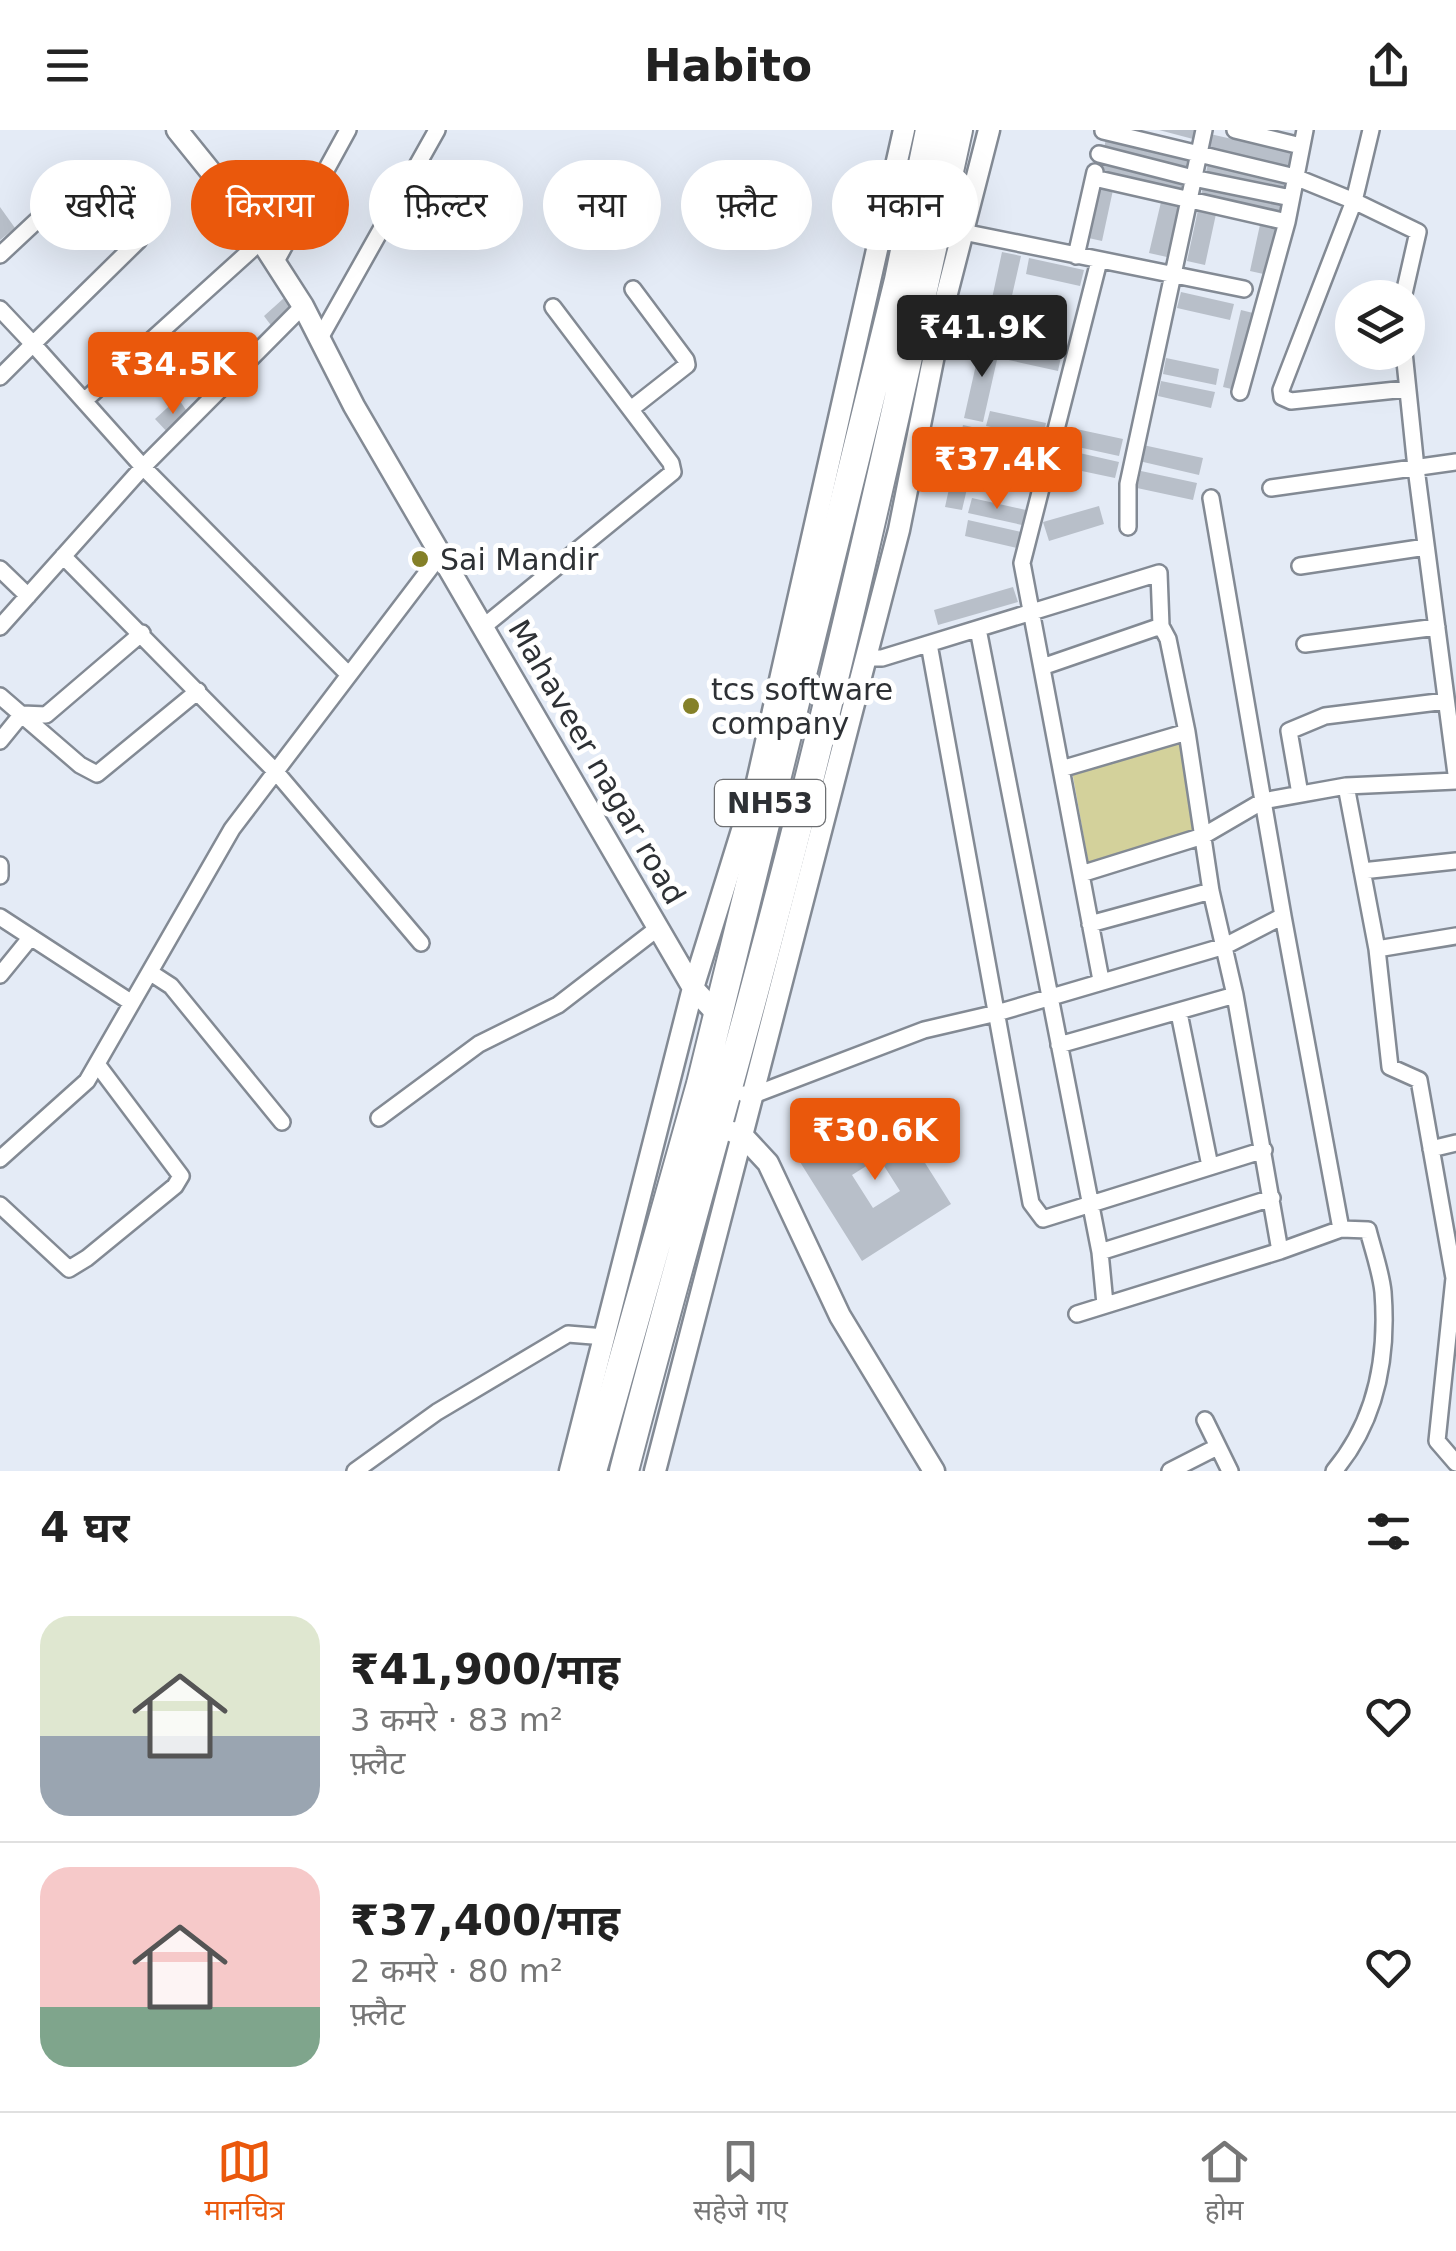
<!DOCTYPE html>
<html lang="hi">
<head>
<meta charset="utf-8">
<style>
  body { margin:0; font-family:"DejaVu Sans","Noto Sans Devanagari",sans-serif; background:#f2f2f2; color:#222; height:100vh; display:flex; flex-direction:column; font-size:38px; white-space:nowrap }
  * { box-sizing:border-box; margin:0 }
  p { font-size:32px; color:#767676 }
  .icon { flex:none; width:55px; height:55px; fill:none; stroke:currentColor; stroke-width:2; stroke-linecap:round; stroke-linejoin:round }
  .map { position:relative; height:1341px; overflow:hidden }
  .panel { display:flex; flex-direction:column; background:#fff; flex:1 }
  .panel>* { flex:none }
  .top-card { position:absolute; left:30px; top:30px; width:1398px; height:90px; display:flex; gap:20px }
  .fabs { position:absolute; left:1335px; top:150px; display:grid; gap:20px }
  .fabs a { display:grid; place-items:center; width:90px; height:90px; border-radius:50%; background:#fff; box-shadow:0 10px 40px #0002; font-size:50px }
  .price { position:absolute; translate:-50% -85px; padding:0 22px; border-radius:10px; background:#ea580c; color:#fff; font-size:32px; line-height:65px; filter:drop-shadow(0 2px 5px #0008) }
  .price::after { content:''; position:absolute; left:50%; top:60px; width:30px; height:22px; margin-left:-15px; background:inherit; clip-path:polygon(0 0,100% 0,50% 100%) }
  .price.active { background:#222; color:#fff }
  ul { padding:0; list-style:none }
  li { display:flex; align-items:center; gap:30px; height:250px; padding:0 40px }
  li+li { border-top:2px solid #e0e0e0 }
  li span { display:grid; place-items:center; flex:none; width:280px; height:200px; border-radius:30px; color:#555 }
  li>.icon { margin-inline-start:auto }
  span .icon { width:120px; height:120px; fill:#fffc; stroke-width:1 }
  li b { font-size:42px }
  h2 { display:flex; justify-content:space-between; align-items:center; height:120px; padding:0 40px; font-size:42px }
  .pill { padding:0 35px; border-radius:45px; background:#fff; box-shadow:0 10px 40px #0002; font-size:35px; line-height:90px }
  .pill.active { background:#ea580c; color:#fff }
  header { display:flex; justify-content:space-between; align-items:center; height:130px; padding:0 40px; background:#fff; font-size:45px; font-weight:700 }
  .tabs { display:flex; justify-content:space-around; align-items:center; height:140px; border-top:2px solid #e0e0e0; background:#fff; font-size:28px; color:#767676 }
  .tabs a { display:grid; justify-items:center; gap:5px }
  .tabs .active { color:#ea580c }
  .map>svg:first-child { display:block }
  .green { fill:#d3d19b }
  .building { fill:#b8bfc9; fill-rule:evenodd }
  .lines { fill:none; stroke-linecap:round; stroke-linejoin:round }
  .street-casing { stroke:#838a94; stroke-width:20 }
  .secondary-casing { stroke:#838a94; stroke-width:25 }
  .highway-casing { stroke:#838a94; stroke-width:32 }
  .street { stroke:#fff; stroke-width:15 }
  .secondary { stroke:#fff; stroke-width:20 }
  .highway { stroke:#fff; stroke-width:28 }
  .poi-dot { fill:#848028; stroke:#fff; stroke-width:4 }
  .labels { text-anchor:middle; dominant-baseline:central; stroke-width:10; stroke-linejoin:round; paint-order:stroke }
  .shield { fill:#fff; stroke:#6d6f72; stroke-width:2.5 }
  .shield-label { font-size:28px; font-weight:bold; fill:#2e3135 }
  .poi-label { font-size:30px; fill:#2e3135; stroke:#fff; text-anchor:start }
  .street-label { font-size:30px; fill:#2e3135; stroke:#fff }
</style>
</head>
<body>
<header><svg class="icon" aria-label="menu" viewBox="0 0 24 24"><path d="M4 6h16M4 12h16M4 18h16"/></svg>Habito<svg class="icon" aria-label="share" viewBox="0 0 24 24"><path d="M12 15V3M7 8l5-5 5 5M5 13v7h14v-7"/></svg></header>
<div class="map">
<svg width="1456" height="1341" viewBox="0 0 1456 1341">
  <rect width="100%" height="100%" fill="#e4ebf6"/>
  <!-- green -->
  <path class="green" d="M1183,610L1201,706L1089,736L1072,641Z"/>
  <!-- building -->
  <path class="building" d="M1159,0H1195L1193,9Z
    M1210,4L1294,23L1290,38L1207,20Z
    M1106,8L1190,27L1186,42L1103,24Z
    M1209,30L1293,49L1289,64L1205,46Z
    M1101,31L1185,49L1182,65L1098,47Z
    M1204,53L1288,71L1284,87L1200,69Z
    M1095,56L1113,60L1102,111L1084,107Z
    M1161,72L1179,76L1167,127L1149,123Z
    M0,77L15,98L0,110Z
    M1198,80L1216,84L1205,135L1187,131Z
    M1261,90L1279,94L1268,145L1250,141Z
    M1002,122L1021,126L1003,205L985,201Z
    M1029,128L1084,140L1080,156L1026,144Z
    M1181,162L1234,174L1230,190L1177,178Z
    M284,168L292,180L273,198L264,186Z
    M1241,180L1257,184L1240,261L1223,257Z
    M1013,193L1067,204L1063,220L1010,208Z
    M982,208L1001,212L983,292L964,288Z
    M1007,215L1061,227L1058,241L1004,229Z
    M1166,228L1219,239L1216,255L1163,244Z
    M1161,251L1215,262L1211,278L1158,266Z
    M178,268L190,286L170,305L155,289Z
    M990,281L1046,293L1043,308L986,296Z
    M963,295L981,299L962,380L945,377Z
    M1067,297L1123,309L1119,326L1064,314Z
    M987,302L1042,314L1039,329L984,317Z
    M1143,315L1203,328L1199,345L1139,331Z
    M1062,319L1119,332L1115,348L1058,336Z
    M1141,341L1197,353L1193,370L1137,358Z
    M972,368L1026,380L1022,395L968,383Z
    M1099,376L1104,394L1049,411L1043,392Z
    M968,390L1021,402L1017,418L965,406Z
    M1013,457L1018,472L938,495L934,480Z
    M889,976L951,1074L862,1131L800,1032ZM879,1028L900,1061L873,1078L852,1045Z"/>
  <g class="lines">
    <defs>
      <path id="street" d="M1235,0L1301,16
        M1371,0L1354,71L1281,260L1282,267L1291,271L1406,259
        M1103,1L1295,47L1354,71L1418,102L1403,168
        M1099,24L1193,48L1291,68
        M1094,48L1287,92
        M963,102L1244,159
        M0,125L77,53
        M1076,126L1095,42
        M1099,131L1022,433L1101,850
        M275,133L348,0
        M0,179L33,214L139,110
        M320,208L437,0
        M1404,222L1416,338L1456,644
        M0,247L33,214L143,337L303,176
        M1240,262L1287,92L1305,0
        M84,271L261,111
        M631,279L687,235L686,230L633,159
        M1271,358L1456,332
        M1128,397V354L1204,0
        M63,426L276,642L421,813
        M1300,436L1426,417
        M0,439L28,466
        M0,497L143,337L349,545
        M483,497L673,342L671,333L553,177
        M978,499L1100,1122L1105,1174
        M929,514L1031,1073L1043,1089L1264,1020
        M1305,514L1437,497
        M865,528H882L1159,443L1161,496L1168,509L1187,602L1211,761L1235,865L1280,1121
        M1042,537L1161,496
        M0,566L80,635L97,644L198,561
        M0,611L22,584L46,585L142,503
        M1061,639L1187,602
        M1346,656L1456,651
        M1300,664L1289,601L1325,586L1446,571
        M0,735V746
        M1362,741L1456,731
        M1081,744L1203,706L1263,671L1211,368
        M1283,786L1341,1099
        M0,787L132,873
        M1090,794L1211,761
        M1456,806L1377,819L1390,937L1419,950L1454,1148L1437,1311L1456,1333
        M151,843L171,856L282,992
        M0,845L31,807
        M1179,883L1210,1036
        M1059,915L1235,865
        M744,964L751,966L924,900L997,883L1225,816L1283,786L1263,671L1346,656L1377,819
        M379,988L479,914L558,875L658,798
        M1431,1019L1456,1013
        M0,1029L87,951L232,699L441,424
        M0,1075L69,1139L87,1128L175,1056L181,1046L97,934
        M1100,1122L1272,1068
        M1077,1184L1280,1121L1341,1099L1368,1100C1373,1120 1381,1142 1383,1162C1388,1227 1377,1290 1334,1341
        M1205,1290L1230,1341
        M355,1341L437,1282L568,1204L605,1207
        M1170,1341L1217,1317"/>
      <path id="secondary" d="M177,0L240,78L303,176L354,276L693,858L717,884
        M733,1002L742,1005L768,1033L840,1186L934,1341
        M570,1341L693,858L757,652L904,0
        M655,1341L899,400L944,175L989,0"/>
      <path id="highway" d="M592,1341L701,954L899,150L930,0
        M624,1341C682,1117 748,895 804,670C860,448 909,224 958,0"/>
    </defs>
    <!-- street casing -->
    <use href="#street" class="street-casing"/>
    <!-- secondary casing -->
    <use href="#secondary" class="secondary-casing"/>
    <!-- highway casing -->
    <use href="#highway" class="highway-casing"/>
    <!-- street -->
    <use href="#street" class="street"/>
    <!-- secondary -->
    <use href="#secondary" class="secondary"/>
    <!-- highway -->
    <use href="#highway" class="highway"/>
  </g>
  <!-- markers -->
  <g class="poi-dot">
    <circle cx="420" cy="429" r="10"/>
    <circle cx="691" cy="576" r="10"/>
  </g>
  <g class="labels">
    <!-- shield labels -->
    <rect class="shield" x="715" y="650" width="110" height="46" rx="8"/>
    <g class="shield-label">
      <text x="770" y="673">NH53</text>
    </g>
    <!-- poi labels -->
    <g class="poi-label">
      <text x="440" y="429">Sai Mandir</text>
      <text x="711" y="559">tcs software<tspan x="711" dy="34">company</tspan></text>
    </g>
    <!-- street labels -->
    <g class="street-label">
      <text transform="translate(597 632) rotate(60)">Mahaveer nagar road</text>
    </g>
  </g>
</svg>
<div class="fabs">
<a><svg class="icon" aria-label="layers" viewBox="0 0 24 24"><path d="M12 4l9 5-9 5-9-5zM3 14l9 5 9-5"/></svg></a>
</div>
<b class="price active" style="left:982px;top:250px">₹41.9K</b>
<b class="price" style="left:173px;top:287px">₹34.5K</b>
<b class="price" style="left:997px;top:382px">₹37.4K</b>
<b class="price" style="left:875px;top:1053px">₹30.6K</b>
<div class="top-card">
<a class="pill">खरीदें</a>
<a class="pill active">किराया</a>
<a class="pill">फ़िल्टर</a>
<a class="pill">नया</a>
<a class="pill">फ़्लैट</a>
<a class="pill">मकान</a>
</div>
</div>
<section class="panel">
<h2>4 घर<svg class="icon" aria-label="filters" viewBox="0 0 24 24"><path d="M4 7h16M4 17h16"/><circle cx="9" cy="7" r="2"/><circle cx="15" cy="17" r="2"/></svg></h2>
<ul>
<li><span style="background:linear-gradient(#dfe7d0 60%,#9aa5b1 0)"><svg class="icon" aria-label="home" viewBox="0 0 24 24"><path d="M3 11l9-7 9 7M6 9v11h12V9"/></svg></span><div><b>₹41,900/माह</b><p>3 कमरे · 83 m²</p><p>फ़्लैट</p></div><svg class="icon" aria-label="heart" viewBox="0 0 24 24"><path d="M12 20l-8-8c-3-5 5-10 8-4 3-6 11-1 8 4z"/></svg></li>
<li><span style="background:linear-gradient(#f6c9c9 70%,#7fa58c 0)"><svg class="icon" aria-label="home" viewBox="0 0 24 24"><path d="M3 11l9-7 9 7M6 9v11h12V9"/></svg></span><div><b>₹37,400/माह</b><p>2 कमरे · 80 m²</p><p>फ़्लैट</p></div><svg class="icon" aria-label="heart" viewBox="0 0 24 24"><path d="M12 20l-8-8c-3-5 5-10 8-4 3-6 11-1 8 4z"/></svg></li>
</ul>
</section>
<nav class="tabs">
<a class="active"><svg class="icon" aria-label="map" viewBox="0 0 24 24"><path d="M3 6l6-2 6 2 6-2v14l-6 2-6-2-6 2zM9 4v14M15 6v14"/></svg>मानचित्र</a>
<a><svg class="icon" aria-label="saved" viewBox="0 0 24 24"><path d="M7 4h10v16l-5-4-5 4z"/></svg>सहेजे गए</a>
<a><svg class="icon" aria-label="home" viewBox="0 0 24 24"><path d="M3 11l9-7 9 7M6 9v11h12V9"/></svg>होम</a>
</nav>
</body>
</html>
